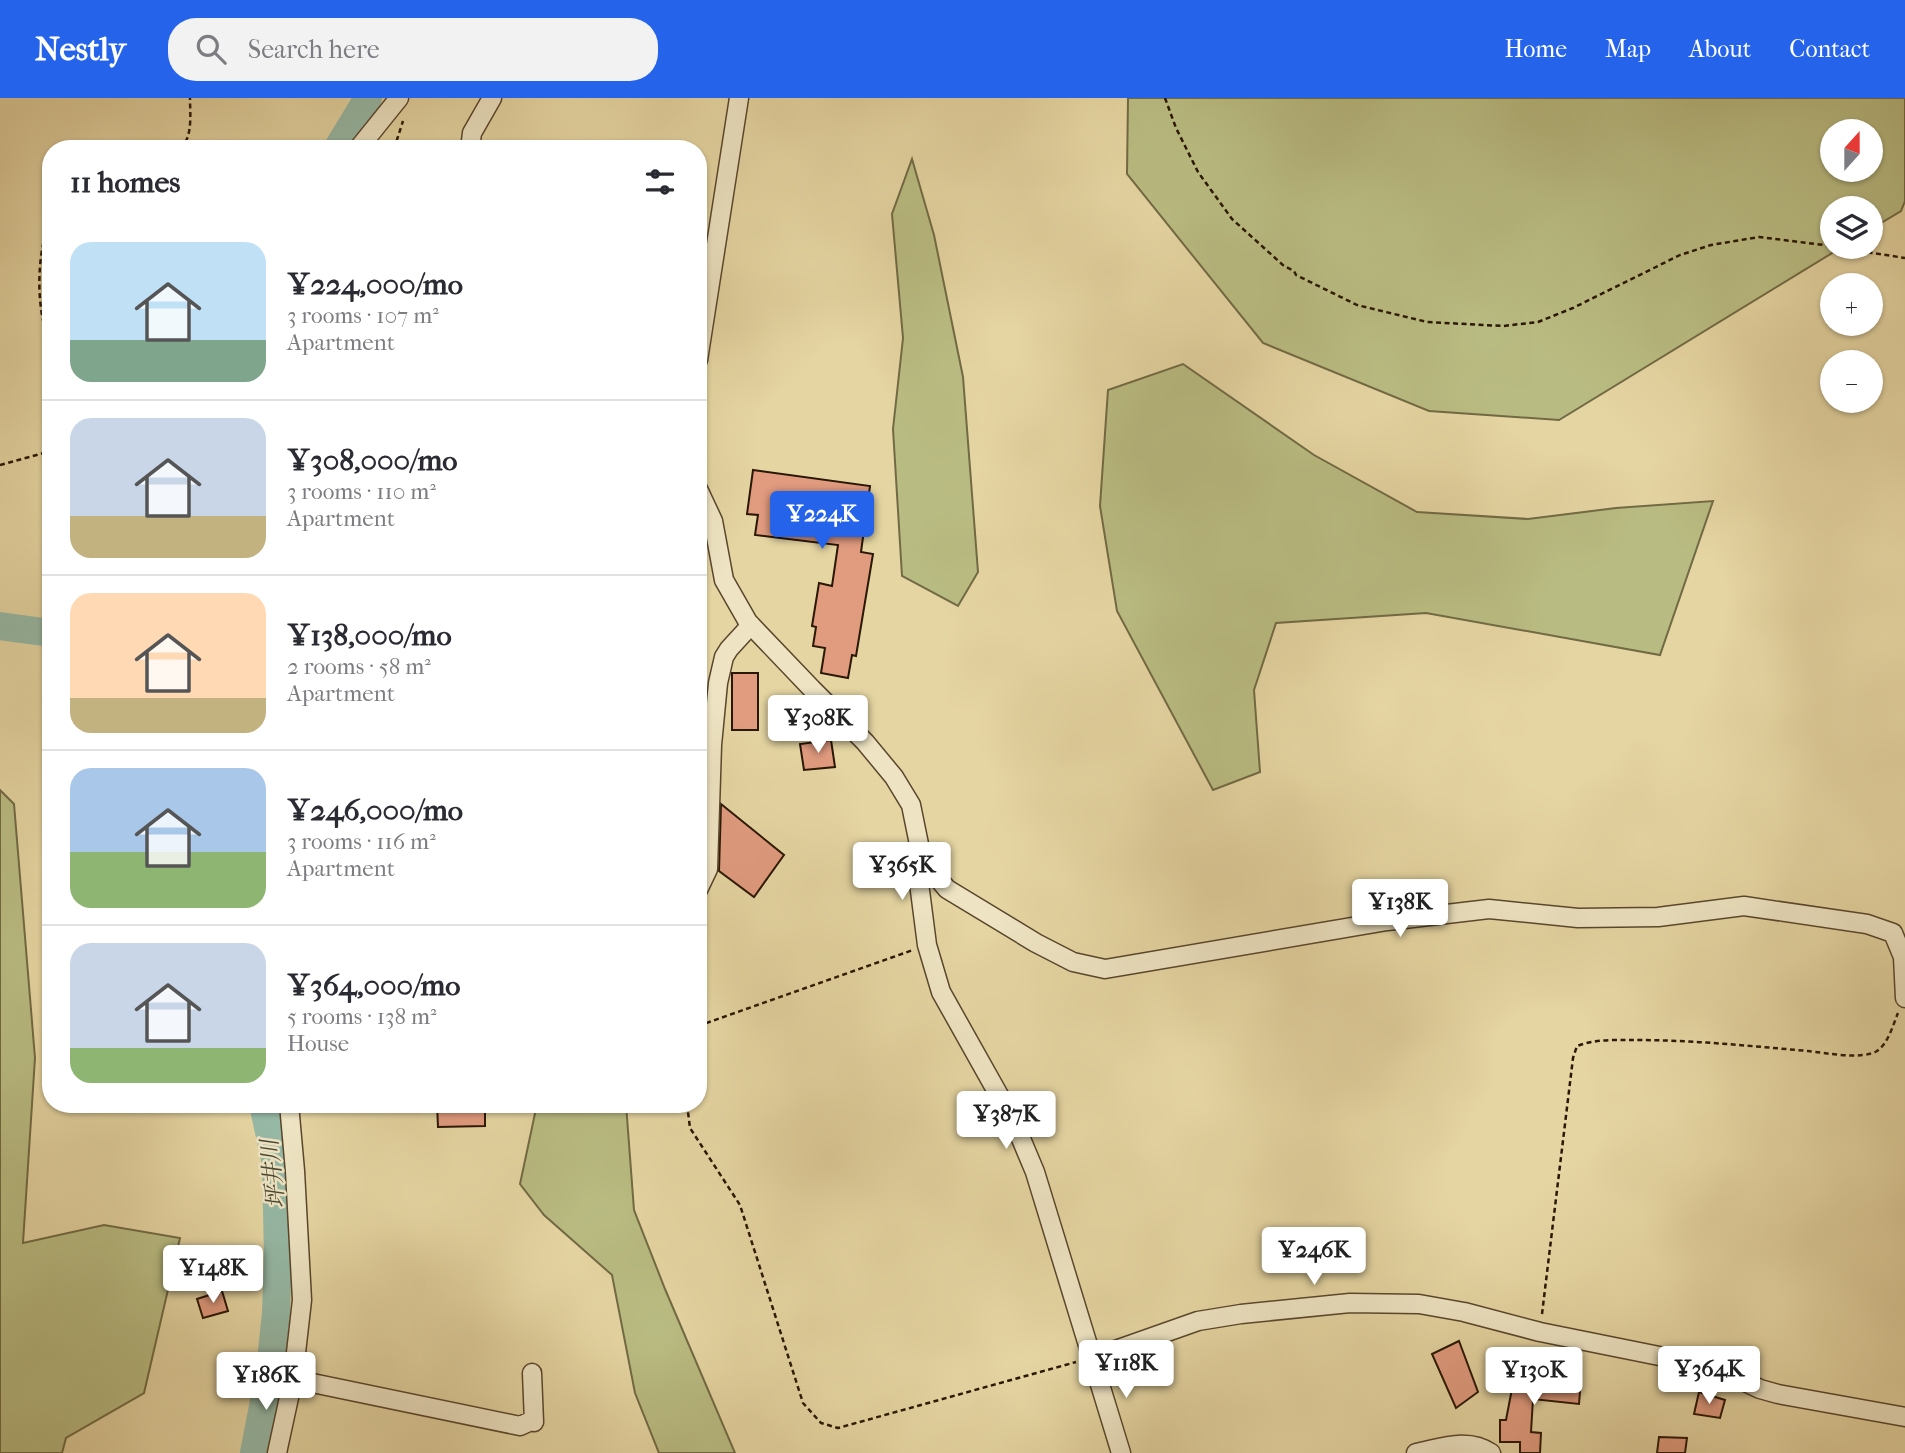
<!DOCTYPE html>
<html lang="en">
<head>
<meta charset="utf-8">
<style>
  body { margin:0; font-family:"IM FELL French Canon","Noto Serif JP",serif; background:#f2f2f3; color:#2b2b33; height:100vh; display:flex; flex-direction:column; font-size:26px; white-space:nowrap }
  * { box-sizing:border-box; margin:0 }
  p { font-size:23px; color:#7c7c81 }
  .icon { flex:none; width:38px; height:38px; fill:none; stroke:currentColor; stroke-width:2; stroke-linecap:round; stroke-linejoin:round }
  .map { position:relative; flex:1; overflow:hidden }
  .panel { position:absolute; left:42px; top:42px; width:665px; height:973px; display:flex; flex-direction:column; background:#fff; border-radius:28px; box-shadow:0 2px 5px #0004 }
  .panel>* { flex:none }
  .needle { width:46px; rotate:21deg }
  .tools { position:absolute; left:1820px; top:21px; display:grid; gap:14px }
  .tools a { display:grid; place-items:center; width:63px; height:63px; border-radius:50%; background:#fff; box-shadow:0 2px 5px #0004; font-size:35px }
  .price { position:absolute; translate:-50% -60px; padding:0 16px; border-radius:7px; background:#fff; color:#222; font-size:23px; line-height:46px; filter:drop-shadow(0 2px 4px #0008) }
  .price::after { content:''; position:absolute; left:50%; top:42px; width:21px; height:16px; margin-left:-10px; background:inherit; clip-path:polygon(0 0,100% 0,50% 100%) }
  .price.on { background:#2563eb; color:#fff }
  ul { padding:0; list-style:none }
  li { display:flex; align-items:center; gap:21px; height:175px; padding:0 28px }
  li+li { border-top:2px solid #e1e1e2 }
  li span { display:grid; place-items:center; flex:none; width:196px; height:140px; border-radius:21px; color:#555 }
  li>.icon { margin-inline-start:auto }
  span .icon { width:84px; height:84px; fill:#fffc; stroke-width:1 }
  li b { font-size:30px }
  h2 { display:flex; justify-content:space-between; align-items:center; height:84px; padding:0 28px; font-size:30px }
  header { display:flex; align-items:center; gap:42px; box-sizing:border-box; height:98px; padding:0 35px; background:#2563eb; color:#fff }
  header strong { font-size:33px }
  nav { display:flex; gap:38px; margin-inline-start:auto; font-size:24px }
  .search { width:490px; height:63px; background:#f2f2f3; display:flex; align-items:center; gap:18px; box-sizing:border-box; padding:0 24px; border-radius:28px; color:#7c7c81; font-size:26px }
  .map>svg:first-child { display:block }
  .green { fill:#b9bc82; stroke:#726a44; stroke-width:2; fill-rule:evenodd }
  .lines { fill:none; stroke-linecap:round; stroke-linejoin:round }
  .river { stroke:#96b9a6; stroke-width:28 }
  .building { fill:#e19b7f; stroke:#2a1705; stroke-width:2 }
  .minor-casing { stroke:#59462c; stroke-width:21 }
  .path { stroke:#2a1705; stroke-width:2.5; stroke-dasharray:5 3.5; stroke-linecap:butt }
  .minor { stroke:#eee4c3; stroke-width:18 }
  .labels { text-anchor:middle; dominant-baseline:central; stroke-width:5; stroke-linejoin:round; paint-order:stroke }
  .water-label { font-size:23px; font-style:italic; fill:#4a4835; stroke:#eee4c3 }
</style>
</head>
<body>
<header>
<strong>Nestly</strong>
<div class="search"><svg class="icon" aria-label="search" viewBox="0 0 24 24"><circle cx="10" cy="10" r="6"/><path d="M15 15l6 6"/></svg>Search here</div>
<nav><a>Home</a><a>Map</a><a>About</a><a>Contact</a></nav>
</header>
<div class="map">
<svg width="1905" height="1355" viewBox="0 0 1905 1355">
  <rect width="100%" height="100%" fill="#e5d5a2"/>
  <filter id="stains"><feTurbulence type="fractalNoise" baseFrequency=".00286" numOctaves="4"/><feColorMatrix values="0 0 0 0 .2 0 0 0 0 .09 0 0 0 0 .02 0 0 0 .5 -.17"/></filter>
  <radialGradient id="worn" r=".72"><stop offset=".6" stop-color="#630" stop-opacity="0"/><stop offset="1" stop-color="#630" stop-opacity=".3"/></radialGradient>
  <!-- green -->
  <path class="green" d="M1128,0H1905V103L1901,113L1871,131V110H1832V149H1842L1559,322L1429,313L1263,245L1127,76ZM1832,33H1871V72H1832Z
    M912,61L934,137L963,279L978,474L958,508L902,478L893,331L903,240L892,116Z
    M1183,266L1314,357L1417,414L1528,421L1616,410L1713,403L1660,557L1426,515L1276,525L1254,592L1260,674L1213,692L1117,513L1100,408L1108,292Z
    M0,692L14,706L35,960L23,1145L104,1127L180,1140L144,1295L66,1340L62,1355H0Z
    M537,1006H626L634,1112L665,1191L735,1355H659L635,1295L612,1177L544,1117L520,1086Z"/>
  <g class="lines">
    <!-- river -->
    <path class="river" d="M337,51L368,0
      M0,528L51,535
      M254,1355L270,1272L276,1215L278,1159L276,1066L263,1006"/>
  </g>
  <!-- building -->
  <path class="building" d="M753,372L870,388L861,454L873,456L856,558L852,557L848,580L821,575L825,550L813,548L816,529L812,528L819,485L832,488L838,447L755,437L758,417L747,416Z
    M732,575H758V632H732Z
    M831,642L835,669L804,672L800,646Z
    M721,706L784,757L754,799L719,773Z
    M437,1006H485V1028L438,1029Z
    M222,1193L228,1213L203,1220L197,1201Z
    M1459,1243L1478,1294L1456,1310L1432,1256Z
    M1515,1275L1547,1279V1277L1581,1281L1579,1306L1533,1301L1531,1334L1541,1335L1540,1355H1520V1344H1500V1322H1506Z
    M1699,1294L1725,1302L1720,1320L1694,1316Z
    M1659,1339L1687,1340L1685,1355H1657Z"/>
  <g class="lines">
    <defs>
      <path id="minor" d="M358,51L399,0
        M470,51L472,35L492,0
        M698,262L739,0
        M698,391L713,423L724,482L748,524L812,591L865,644L894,679L911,707L922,761L919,785L927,847L941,894L1014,1024L1035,1074L1121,1355
        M922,761L947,791L1036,845L1073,864L1105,871L1387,823L1489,811L1578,820L1658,819L1744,808L1867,826L1893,835L1903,859L1905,900
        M698,792L708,771L712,647L718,585L724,559L729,551L751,527
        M1093,1260L1198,1223L1241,1216L1350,1205L1419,1206L1464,1214L1540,1234L1694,1265L1720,1272L1760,1291L1778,1296L1905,1319
        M293,1281L520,1328L531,1323L534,1324L532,1275
        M277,1355L293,1281L302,1202L295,1073L289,1006
        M1416,1355C1441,1350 1468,1339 1491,1355"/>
    </defs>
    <!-- minor casing -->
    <use href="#minor" class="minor-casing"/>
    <!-- path -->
    <path class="path" d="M1165,0L1176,30L1198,74L1232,121L1284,168L1294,173L1296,177L1357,207L1427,224L1503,228L1538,224L1573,210L1680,157L1711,147L1759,139L1832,148
      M181,51C193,37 190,17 190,0
      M394,51L403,23
      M51,120C36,155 35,212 51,248
      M1834,149L1905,160
      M0,367L51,353
      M698,928L913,852
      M687,1006L690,1030L740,1107L803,1305L821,1325L838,1330L1076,1264
      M1542,1216L1573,960L1577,948C1595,941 1616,942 1635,942C1693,942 1750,948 1808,953C1825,955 1863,962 1877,953C1888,946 1893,927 1898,915"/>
    <!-- minor -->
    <use href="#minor" class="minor"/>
  </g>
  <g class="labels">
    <!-- water labels -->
    <g class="water-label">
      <text transform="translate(273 1076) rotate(-96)">坪井川</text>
    </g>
  </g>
  <rect width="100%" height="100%" filter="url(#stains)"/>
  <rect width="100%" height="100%" fill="url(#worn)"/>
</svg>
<div class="tools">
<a><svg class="needle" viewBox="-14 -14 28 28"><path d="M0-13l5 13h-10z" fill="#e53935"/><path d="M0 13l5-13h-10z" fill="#7c7c81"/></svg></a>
<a><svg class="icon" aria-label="layers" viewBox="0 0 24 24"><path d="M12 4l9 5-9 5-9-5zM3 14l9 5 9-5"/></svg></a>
<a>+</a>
<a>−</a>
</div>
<b class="price on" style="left:822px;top:453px">¥224K</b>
<b class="price" style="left:818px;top:657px">¥308K</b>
<b class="price" style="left:902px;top:804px">¥365K</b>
<b class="price" style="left:1400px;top:841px">¥138K</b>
<b class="price" style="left:1006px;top:1053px">¥387K</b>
<b class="price" style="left:1314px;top:1189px">¥246K</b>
<b class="price" style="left:213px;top:1207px">¥148K</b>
<b class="price" style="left:1126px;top:1302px">¥118K</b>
<b class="price" style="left:1709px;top:1308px">¥364K</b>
<b class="price" style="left:1534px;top:1309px">¥130K</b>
<b class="price" style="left:266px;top:1314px">¥186K</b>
<section class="panel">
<h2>11 homes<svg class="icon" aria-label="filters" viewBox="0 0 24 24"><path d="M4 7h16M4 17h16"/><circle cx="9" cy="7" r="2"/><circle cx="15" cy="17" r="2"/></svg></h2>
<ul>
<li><span style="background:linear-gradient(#bfe0f5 70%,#7fa58c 0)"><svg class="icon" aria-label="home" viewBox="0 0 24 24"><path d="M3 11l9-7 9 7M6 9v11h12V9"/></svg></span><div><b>¥224,000/mo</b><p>3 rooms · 107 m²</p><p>Apartment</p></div></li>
<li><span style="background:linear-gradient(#c9d6e8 70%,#c2b280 0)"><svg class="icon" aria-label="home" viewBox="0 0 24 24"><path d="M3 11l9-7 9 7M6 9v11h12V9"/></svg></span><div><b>¥308,000/mo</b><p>3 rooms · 110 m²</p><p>Apartment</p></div></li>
<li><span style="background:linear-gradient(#ffd9b3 75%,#c2b280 0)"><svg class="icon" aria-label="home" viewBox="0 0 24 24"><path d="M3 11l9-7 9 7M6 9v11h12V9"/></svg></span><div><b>¥138,000/mo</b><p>2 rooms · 58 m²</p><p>Apartment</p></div></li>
<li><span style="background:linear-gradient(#a9c7e8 60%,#8fb573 0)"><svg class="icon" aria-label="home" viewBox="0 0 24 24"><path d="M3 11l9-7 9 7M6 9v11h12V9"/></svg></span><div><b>¥246,000/mo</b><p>3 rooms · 116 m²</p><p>Apartment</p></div></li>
<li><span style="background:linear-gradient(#c9d6e8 75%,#8fb573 0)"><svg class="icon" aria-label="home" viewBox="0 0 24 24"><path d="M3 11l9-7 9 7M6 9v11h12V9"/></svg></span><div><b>¥364,000/mo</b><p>5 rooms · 138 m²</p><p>House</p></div></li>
</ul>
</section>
</div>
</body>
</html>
